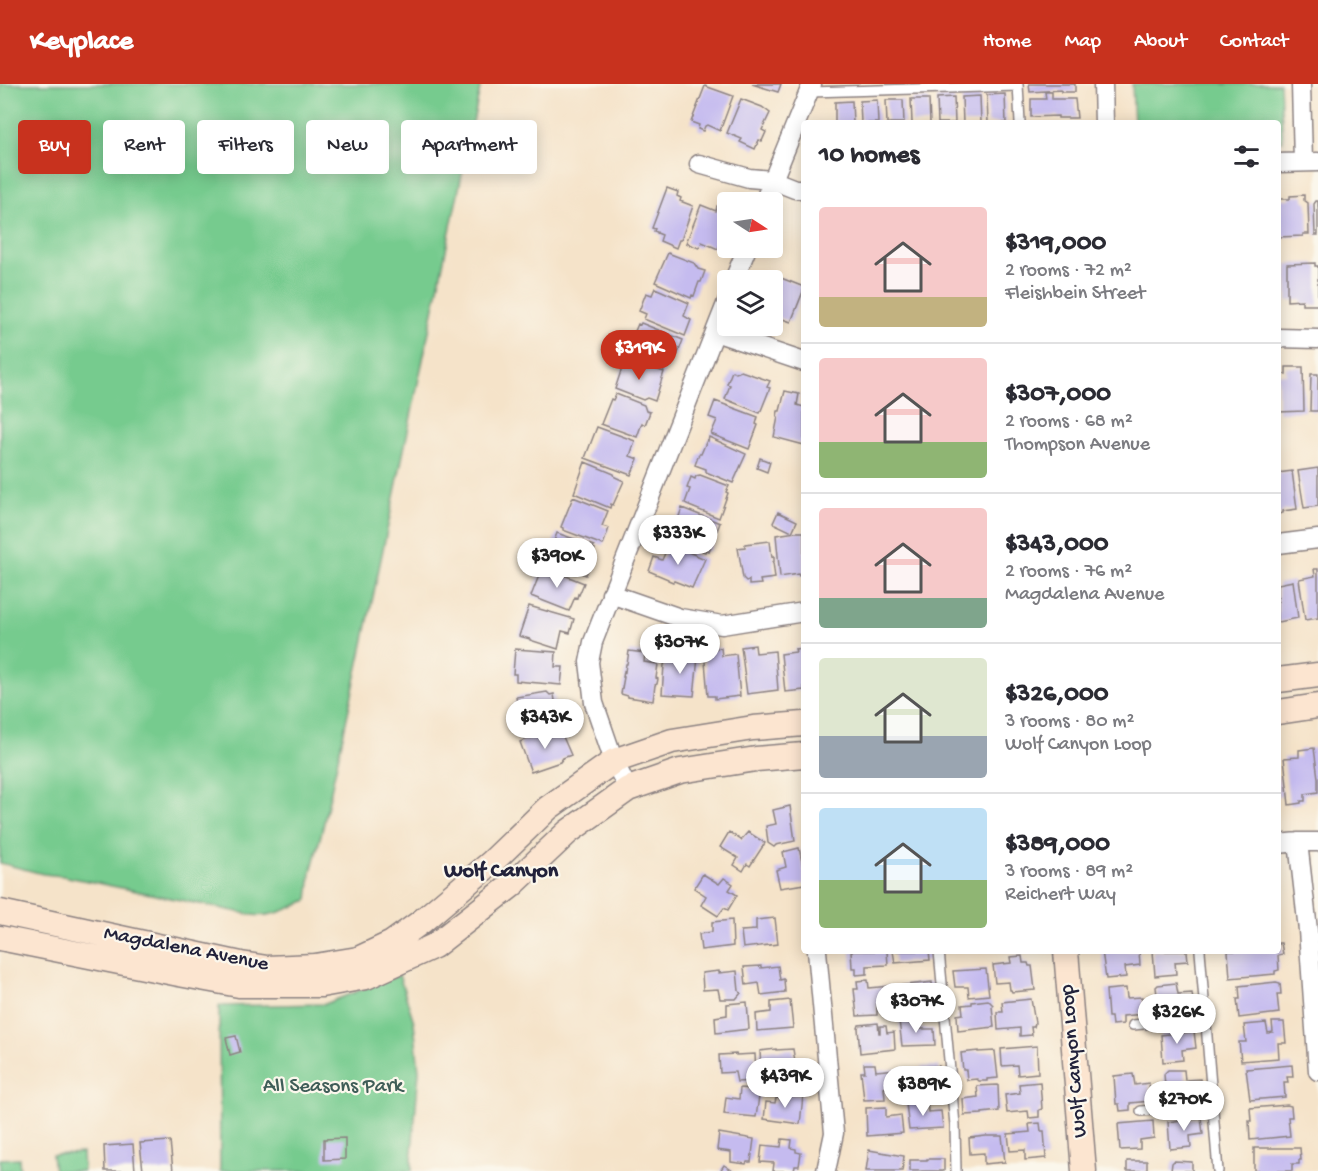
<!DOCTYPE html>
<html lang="en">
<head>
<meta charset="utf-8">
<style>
  body { margin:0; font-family:"Gochi Hand",sans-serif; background:#f7f7f7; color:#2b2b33; height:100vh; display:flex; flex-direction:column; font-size:22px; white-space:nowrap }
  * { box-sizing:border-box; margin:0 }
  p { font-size:20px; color:#7c7c81 }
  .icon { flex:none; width:33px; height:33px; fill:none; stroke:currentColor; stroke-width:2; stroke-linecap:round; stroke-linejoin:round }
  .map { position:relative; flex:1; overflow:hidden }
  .side { position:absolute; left:801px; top:36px; width:480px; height:834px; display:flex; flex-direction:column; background:#fff; border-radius:6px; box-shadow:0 3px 15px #0003 }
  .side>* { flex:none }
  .hud { position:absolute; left:18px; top:36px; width:570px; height:54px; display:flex; gap:12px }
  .needle { width:39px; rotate:102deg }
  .fabs { position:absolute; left:717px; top:108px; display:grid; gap:12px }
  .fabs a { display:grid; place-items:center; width:66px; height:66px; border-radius:6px; background:#fff; box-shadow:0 3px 15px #0003; font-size:30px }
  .price { position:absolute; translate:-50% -51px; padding:0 14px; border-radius:21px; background:#fff; color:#222; font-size:20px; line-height:39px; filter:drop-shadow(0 2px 3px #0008) }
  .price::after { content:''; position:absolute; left:50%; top:36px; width:18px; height:14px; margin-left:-9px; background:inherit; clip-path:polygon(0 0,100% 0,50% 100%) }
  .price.on { background:#c8321e; color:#fff }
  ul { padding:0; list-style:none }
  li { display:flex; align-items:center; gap:18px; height:150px; padding:0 18px }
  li+li { border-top:2px solid #e1e1e2 }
  li span { display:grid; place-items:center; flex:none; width:168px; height:120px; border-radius:6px; color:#555 }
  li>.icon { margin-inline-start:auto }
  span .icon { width:72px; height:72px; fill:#fffc; stroke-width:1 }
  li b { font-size:26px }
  h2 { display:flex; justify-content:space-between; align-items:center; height:72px; padding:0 18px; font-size:26px }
  .tag { padding:0 21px; border-radius:6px; background:#fff; box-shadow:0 3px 15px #0003; font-size:21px; line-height:54px }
  .tag.on { background:#c8321e; color:#fff }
  header { display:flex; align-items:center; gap:36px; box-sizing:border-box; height:84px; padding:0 30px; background:#c8321e; color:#fff }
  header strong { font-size:28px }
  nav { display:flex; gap:33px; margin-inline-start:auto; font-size:21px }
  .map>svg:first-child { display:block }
  .green { fill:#76cb8e; stroke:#4c7664; stroke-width:1.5 }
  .building { fill:#c5bbef }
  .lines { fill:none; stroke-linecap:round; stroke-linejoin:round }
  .lane-casing { stroke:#8c8282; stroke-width:12 }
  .street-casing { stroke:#8c8282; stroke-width:21 }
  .secondary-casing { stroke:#8c8282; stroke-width:27 }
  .lane { stroke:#fff; stroke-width:9 }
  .street { stroke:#fff; stroke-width:18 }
  .secondary { stroke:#fce5d0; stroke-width:24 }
  .labels { text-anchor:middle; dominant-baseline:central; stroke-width:4.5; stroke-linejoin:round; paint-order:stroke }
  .street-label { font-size:21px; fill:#22223b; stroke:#fbf7ec }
  .park-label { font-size:21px; fill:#3f5d58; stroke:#fbf7ec }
  .neighbourhood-label { font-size:22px; font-weight:bold; fill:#22223b; stroke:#fbf7ec }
</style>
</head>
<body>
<header>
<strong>Keyplace</strong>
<nav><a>Home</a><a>Map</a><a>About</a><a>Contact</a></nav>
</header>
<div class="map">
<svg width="1318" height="1087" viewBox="0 0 1318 1087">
  <rect width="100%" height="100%" fill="#fbf7ec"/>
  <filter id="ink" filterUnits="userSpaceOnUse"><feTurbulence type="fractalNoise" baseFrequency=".0167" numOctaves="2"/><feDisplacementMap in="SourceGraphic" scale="12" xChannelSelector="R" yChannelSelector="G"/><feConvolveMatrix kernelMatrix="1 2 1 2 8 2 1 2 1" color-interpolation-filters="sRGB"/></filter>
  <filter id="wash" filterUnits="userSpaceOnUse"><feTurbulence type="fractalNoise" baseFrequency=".008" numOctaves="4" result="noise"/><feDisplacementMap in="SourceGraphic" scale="24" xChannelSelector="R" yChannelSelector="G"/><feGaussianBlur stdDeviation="1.35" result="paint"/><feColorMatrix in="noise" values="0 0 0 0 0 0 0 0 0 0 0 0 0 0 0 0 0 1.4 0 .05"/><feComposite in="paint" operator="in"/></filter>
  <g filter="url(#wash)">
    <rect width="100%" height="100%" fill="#f5e3c9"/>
    <!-- green -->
    <path class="green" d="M0,0H481L362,565L323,743L311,788L308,816C290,824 272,834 253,831L63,792L43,790L0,779Z
      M1132,0H1280L1283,57H1278V39H1134Z
      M399,891L414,938L419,987L412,1067V1087H220L219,922L325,920Z
      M82,1069L83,1087H54L52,1071Z
      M19,1074L20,1087H0V1075Z"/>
    <g id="blocks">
      <!-- building -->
      <path class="building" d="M752,0H781L778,8Z
        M1029,0H1075V8H1061V6L1030,8Z
        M705,2L733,12L720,47L707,41L705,42L703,47L698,45L699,41L691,38Z
        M1045,8H1052V15H1075L1077,34H1058V32L1031,33V15H1046Z
        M1005,10L1006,39H988L987,11Z
        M980,12L981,39H963L962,13Z
        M954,13L955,39H938L937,14Z
        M741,15L762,23L770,29L762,46L766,48L762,57L759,56L755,65L740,58L742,55L727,49Z
        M911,15H929L930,39H912Z
        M877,16L878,39H861L860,17Z
        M886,16H903L904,39H887Z
        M852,17L853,39H835V18Z
        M667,104L678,108L677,112L681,114L680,117L693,122L681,156H679L676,164L660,157L662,151L657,149V148L654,147L655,145L652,144Z
        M1304,111V116L1308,119L1309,150H1303V152L1278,153V115H1290V112Z
        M1316,117H1318V151H1315L1314,120Z
        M701,121L716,127L717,122L721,123V121L728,124V141L718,165L702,158L699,164L686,159Z
        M668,169L694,179L698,185L705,187L701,198H699L694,212L692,211L691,214L655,198Z
        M1315,179V182H1318V221H1302V216L1287,217V180Z
        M776,193L780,195L781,194L804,203V205L791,238L777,233L772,244V196L773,194H775Z
        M655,204L689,219L684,232L691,236L685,252L644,235L646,230L639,227L646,209L652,211Z
        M641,239L683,256L677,272L670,269L665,283L626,268L638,240L640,241Z
        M625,275L664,288L655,317L647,314L643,316L615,305Z
        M1286,283H1303L1304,327L1278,328V290H1286Z
        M732,287L736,289L741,287L770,297L767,303L770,304L760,329L725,315L730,301L727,300Z
        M1311,290H1318V327H1310Z
        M785,307L799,310L797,321L804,323V361L774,353L778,333H777L778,327H780Z
        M616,310L644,321L646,327L650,328L645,341L642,339L637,353L601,340L611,315L613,316Z
        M715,317L758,333L756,340L758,341L749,365L711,350L717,336L709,333Z
        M597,343L635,357L630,372L638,375L631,391L585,374Z
        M709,353L746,370L733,399L706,388V385L695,381L699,370H701L707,356L708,357Z
        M760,374L770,378L767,388L757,384Z
        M585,378L614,390L615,393L624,397L613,421L611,420L610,424L574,409Z
        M1318,384V422L1304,424L1298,387Z
        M1292,387L1297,425L1283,427V429L1278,430V389Z
        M700,391L729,402L726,408L728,409L719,434L689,422V421L685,419L690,405L687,404L691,393L695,395L696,392Z
        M573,413L608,427L602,442L609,444L603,461L563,446V444L561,443Z
        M682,424L720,439L709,467L706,466L705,468L663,451L669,435L677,438Z
        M778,428L797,437L792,448L773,439Z
        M796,448H804V491L799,492L798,490L780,493L776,451Z
        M557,449L594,462L593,465H595L586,491L579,488L575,490L546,479Z
        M770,457L772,473L774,472V478H773L775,494L760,496L761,500L749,501V496L746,497L743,494L738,464L745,463V460Z
        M669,460L705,475L692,504L674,497L673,498L668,496V495L649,487L654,473L662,476Z
        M546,484L584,499L579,511L578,510L577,514L575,513L569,527L531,512L540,489L543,490Z
        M1314,485H1318V534L1305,536L1299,495L1315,492Z
        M1293,497L1298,534L1279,538L1278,537V500Z
        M529,522L574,535L570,549L562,547L558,565L530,556V555L519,552Z
        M755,561L756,569L775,567L778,606L747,610L741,563Z
        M721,564L722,572L736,570L740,612L715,615V612H708L704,566Z
        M804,564V606L785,608L781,570L796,568L795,565Z
        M515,565L556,568L555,583H563L561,601L516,597V590H513Z
        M629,567L645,569L644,578L658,580L656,594L658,595L657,600L655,601L653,617L628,613V612L621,610L624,593H623L624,587L625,588L626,580H627Z
        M668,568H679V570L695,571V573H698L694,612L662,610L664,581L667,575Z
        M547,608L550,611L554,610L556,624H553L555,639L517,644L514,619L517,618L516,613Z
        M557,644L558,647L560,646L571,671L563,674L560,678L531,688L520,658Z
        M1314,664L1318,694V708L1305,710V717H1301V719L1289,721L1284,674L1299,673V666Z
        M1278,692H1279L1282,712H1278Z
        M790,722L795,757L776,761L774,763L768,759L766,742L776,740L773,726Z
        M729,748L741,756L748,748L765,759L750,782L747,780L743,787L734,781L738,774L720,763Z
        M799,764L804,787V800L780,804L776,786L786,783L783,768Z
        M703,790L719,800L724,794L733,800L729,806L737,811L728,826L724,824L718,832L701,821L706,812L694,804Z
        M775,834L778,860L743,864L741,847L756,846V836Z
        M732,836L733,862L701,866L699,850L712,848V838Z
        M1278,859H1281L1283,870L1278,871L1279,886L1275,887V890L1230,894L1228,867H1278Z
        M851,867H887L888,881L867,882V890L856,891V884H852Z
        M893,867H929L930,876L895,879Z
        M1102,867H1139L1140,881L1125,883L1126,893L1106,895Z
        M1153,867H1187L1188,877L1175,878L1176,890L1155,892Z
        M1022,872L1023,879H1028L1029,882H1032L1035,906L1012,908L1011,906H1010L1009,898L995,899L993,881L1011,879L1010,873Z
        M761,882V884L778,882L780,896L784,895L785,908L761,911L759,899L746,901L744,883Z
        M986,885L989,911L969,913L968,903H955L953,887Z
        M719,887V889L737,887L739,907L741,909L736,915H720L718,905L703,906L702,889Z
        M868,896L869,904L890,902L891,919L877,921V931L857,932L854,905H858L857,897Z
        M932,898L933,916H919L920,928L900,929L898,902Z
        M1276,898L1280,899L1281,910H1277L1279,929L1239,934L1237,915H1240L1239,902Z
        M1176,899L1178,910L1192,909L1194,925L1177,928V926L1159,928L1156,903L1158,901Z
        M1126,904L1127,914L1142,913L1144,930L1123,932V940L1112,941L1111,933H1108L1106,906Z
        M1031,915L1035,939L1034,943H1031L1032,951L1020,952V944L998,946L997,928H1003L1002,918Z
        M790,916L793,944L757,947L756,930L771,928V918Z
        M988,916L993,921L992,922L994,943L958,947L957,931L963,930L962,921L972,920V918Z
        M747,918L749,945L716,949L715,933L727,931V920Z
        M919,934L920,945H934L935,961L902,962L899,936Z
        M1272,938H1284L1286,959H1278L1279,974L1241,977L1239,958H1246L1244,941L1266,939L1268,949L1273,948Z
        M878,939L879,949H880V942H886L887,949L894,948L895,965L860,969L858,944L859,941Z
        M1194,947L1196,964L1182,966L1183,976L1163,978L1161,951Z
        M236,952L240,968L230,971L226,954Z
        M1037,962L1038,989L1018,991L1017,981L1002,982L1001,965Z
        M776,965V966L793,965L795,978H798V982H801V991L776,993L774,982L761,984L760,967Z
        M978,967V968L995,967L998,994L987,995V997H979L977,995L967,996L966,986H963L961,969Z
        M736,970V971L755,970L756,990L758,991L753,997L737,998L735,988L720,989L719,971Z
        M864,980H875L876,987L898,985L899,1003L884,1004L885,1015L864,1016L861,988H865Z
        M1292,981L1293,993H1287L1288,998H1284L1285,1013L1250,1016L1246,985Z
        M939,982L940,999L925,1000V1008L905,1010L903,986L922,985L921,983Z
        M1168,986H1184L1185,996L1200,995L1202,1012L1166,1014L1164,990Z
        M1133,990L1135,1001L1149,999L1151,1017L1130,1019V1026L1120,1027L1119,1020H1116L1114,992Z
        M1040,998L1042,1025L1039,1026V1033L1029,1034L1028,1027L1007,1029L1005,1011L1020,1009L1019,1000Z
        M998,1001L999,1027L982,1029V1030L964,1031L963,1015L978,1013L977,1002Z
        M740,1004L760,1006L756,1033L724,1030L726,1013L739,1015Z
        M783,1009L803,1012L800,1040L764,1035L766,1018L775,1019L776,1014L782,1015Z
        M927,1017L928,1028L941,1027L943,1044L909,1046L906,1019Z
        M1287,1021L1291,1022L1292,1033H1288L1290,1052L1250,1056L1249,1037H1251L1250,1024Z
        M886,1023V1033L901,1031L903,1049L867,1052L866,1024Z
        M1201,1033L1203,1050L1190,1052L1191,1063L1170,1065L1168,1038Z
        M1153,1037L1154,1054L1140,1056V1065L1120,1066L1118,1040Z
        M1040,1039L1041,1047H1044L1046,1074L1025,1076V1066L1010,1067L1008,1050L1030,1048L1029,1040Z
        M719,1049L754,1055L751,1078H747L746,1080L731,1078V1068L717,1066Z
        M986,1052H1002L1005,1078L984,1080V1069L970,1070L969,1054Z
        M345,1054V1075L324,1076V1055Z
        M782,1055L792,1056L791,1064L796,1065V1068L801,1069L799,1082H795L794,1087H773L774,1079L760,1078L762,1061L781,1063Z
        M170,1057L173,1087H143L140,1059Z
        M133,1060L135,1087H105L104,1062Z
        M1254,1064H1300L1301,1076H1299V1080H1292V1087H1254Z
        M869,1066L904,1072L902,1087H866Z
        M927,1075H944V1087H910V1076H927Z
        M1127,1077H1147V1087H1127Z
        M1174,1077L1192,1078V1087H1171L1172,1079Z
        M724,1081L733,1087H720Z"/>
    </g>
  </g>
  <g filter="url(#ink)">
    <use href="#blocks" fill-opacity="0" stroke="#8c8282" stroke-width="1.5"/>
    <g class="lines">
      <defs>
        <path id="lane" d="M1018,0L1020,39
          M810,8L1018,2
          M939,867L955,1041L956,1087
          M1200,867L1218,1087
          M1133,941L1206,934
          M1141,1027L1213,1021"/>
        <path id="street" d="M1103,0L1104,39
          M1301,0L1303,78
          M1278,79L1318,78
          M699,80L749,94L772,96L795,105H804
          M764,118L812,0
          M734,196L747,164
          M715,248L804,278
          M1278,254L1318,255
          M1278,460L1318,455
          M611,510L680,534L722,541L804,528
          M628,705L614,677L594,619L589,578L593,558L728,215
          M1298,758L1308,846L1318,987
          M1278,760L1298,758H1318
          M817,867L834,1049L826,1087"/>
        <path id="secondary" d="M1278,596L1318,591
          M1278,628L1318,622
          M0,828L241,880L267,884L315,882L358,875L392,859L421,838L492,778L548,724L614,677L672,657L753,644L804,640
          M0,854L179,890L239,901H321L366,893L434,862L512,801L568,748L628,705L680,687L756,675L804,671
          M1066,867L1084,1087"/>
      </defs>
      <!-- lane casing -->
      <use href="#lane" class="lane-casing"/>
      <!-- street casing -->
      <use href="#street" class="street-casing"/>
      <!-- secondary casing -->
      <use href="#secondary" class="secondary-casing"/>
      <!-- lane -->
      <use href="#lane" class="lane"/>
      <!-- street -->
      <use href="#street" class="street"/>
      <!-- secondary -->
      <use href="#secondary" class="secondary"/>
    </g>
  </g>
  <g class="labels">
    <!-- street labels -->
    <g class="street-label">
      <text transform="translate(186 866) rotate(11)">Magdalena Avenue</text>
      <text transform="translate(1075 977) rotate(-95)">Wolf Canyon Loop</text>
    </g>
    <!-- park labels -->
    <g class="park-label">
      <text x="333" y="1003">All Seasons Park</text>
    </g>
    <!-- neighbourhood labels -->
    <g class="neighbourhood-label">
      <text x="501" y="788">Wolf Canyon</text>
    </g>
  </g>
</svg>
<div class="fabs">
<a><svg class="needle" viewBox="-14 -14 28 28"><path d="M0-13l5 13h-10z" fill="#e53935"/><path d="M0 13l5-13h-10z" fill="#7c7c81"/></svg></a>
<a><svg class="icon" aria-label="layers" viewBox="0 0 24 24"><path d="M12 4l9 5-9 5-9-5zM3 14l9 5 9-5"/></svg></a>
</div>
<b class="price on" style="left:639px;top:297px">$319K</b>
<b class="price" style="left:678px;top:482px">$333K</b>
<b class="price" style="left:557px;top:505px">$390K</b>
<b class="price" style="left:680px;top:591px">$307K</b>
<b class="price" style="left:545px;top:666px">$343K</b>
<b class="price" style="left:916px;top:950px">$307K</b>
<b class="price" style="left:1177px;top:961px">$326K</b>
<b class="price" style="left:785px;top:1025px">$439K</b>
<b class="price" style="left:923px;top:1033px">$389K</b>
<b class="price" style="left:1184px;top:1048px">$270K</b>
<div class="hud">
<a class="tag on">Buy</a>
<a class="tag">Rent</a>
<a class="tag">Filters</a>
<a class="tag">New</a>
<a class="tag">Apartment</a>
</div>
<section class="side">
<h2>10 homes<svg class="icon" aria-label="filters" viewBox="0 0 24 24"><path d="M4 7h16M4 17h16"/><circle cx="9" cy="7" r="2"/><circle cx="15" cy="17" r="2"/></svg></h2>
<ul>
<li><span style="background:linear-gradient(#f6c9c9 75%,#c2b280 0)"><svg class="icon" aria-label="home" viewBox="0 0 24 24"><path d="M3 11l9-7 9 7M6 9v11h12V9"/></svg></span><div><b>$319,000</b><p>2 rooms · 72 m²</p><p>Fleishbein Street</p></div></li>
<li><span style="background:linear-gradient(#f6c9c9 70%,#8fb573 0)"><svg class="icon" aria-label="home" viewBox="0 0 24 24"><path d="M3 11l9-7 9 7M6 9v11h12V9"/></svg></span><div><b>$307,000</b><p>2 rooms · 68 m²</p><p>Thompson Avenue</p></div></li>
<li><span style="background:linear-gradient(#f6c9c9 75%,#7fa58c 0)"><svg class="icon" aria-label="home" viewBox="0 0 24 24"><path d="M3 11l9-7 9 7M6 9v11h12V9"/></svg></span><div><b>$343,000</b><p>2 rooms · 76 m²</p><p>Magdalena Avenue</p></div></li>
<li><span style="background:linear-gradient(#dfe7d0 65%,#9aa5b1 0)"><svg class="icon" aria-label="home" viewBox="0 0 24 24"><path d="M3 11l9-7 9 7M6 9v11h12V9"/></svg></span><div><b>$326,000</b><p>3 rooms · 80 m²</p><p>Wolf Canyon Loop</p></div></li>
<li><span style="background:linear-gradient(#bfe0f5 60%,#8fb573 0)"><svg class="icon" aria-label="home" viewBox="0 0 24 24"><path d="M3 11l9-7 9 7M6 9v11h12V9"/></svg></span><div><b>$389,000</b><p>3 rooms · 89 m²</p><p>Reichert Way</p></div></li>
</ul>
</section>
</div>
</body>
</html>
